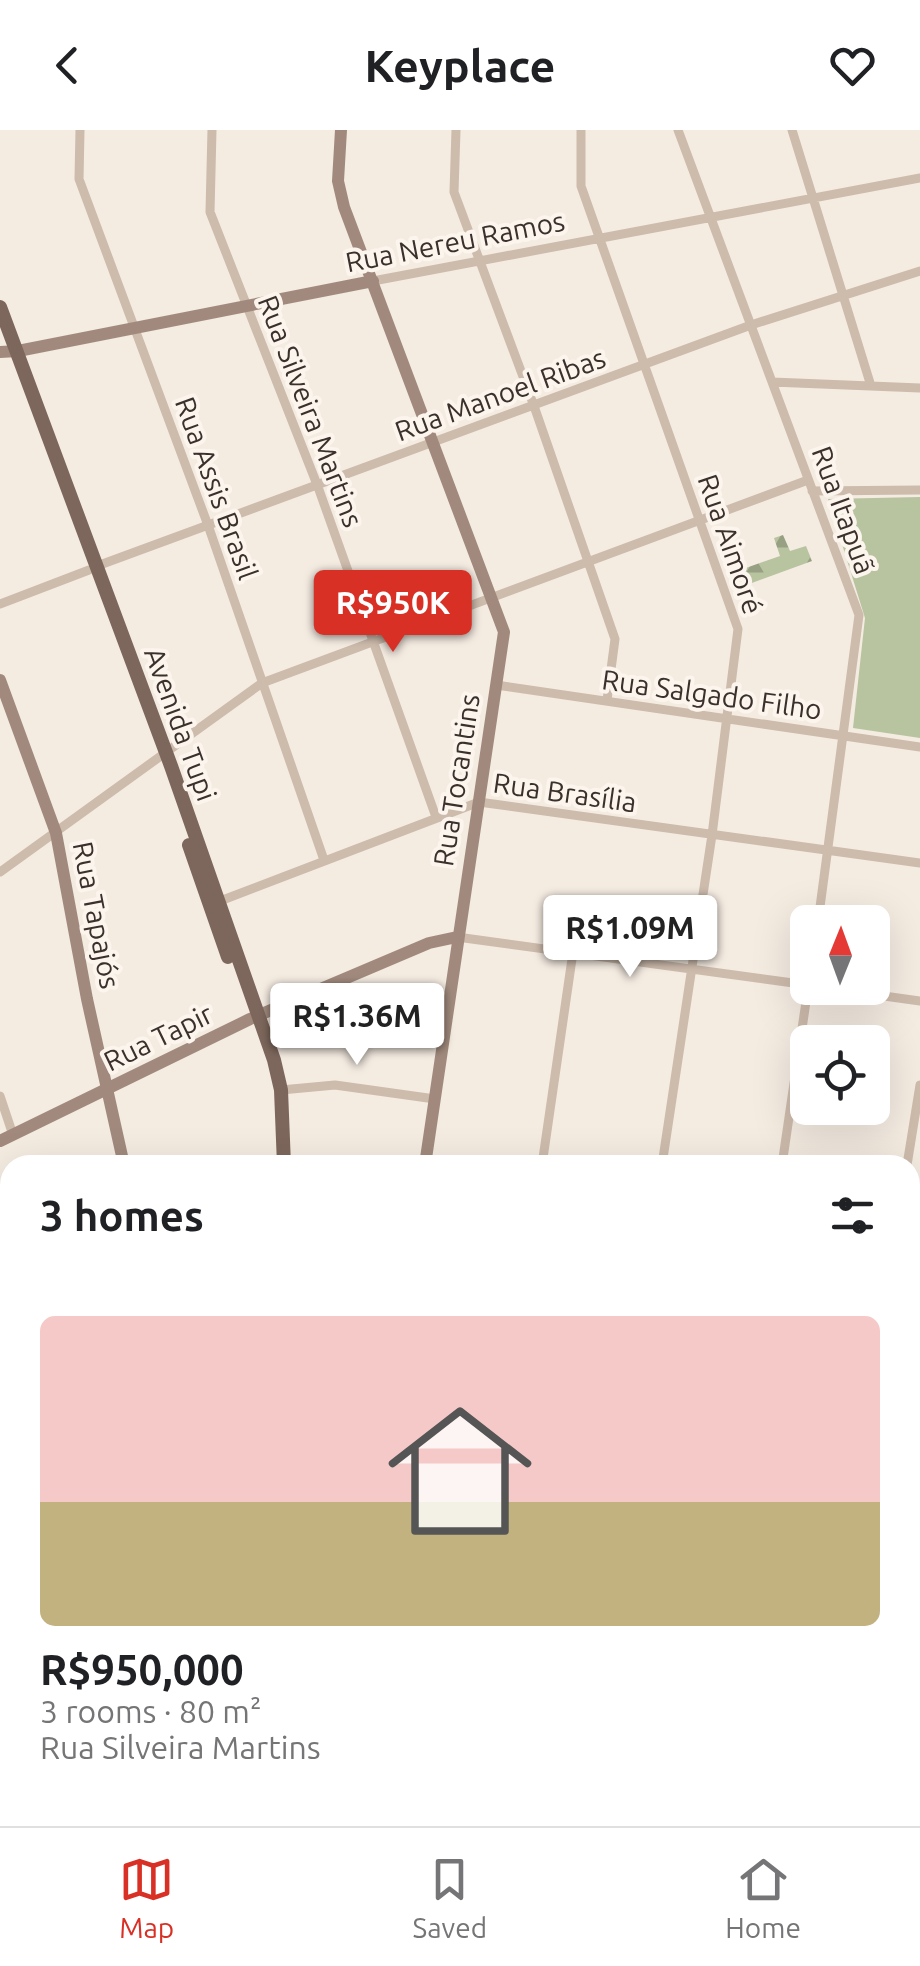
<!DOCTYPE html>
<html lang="en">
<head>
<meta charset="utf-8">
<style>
  body { margin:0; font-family:Ubuntu,sans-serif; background:#f6f6f6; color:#202124; height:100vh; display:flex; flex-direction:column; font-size:38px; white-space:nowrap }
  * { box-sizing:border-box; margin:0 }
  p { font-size:32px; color:#757577 }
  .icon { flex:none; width:55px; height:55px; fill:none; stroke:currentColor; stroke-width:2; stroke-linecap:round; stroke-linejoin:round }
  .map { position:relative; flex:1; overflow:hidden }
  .drawer { position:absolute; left:0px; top:1025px; width:920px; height:672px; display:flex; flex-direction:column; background:#fff; border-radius:30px 30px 0 0; box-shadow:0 10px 40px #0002 }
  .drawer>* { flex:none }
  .needle { width:65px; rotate:1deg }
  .fabs { position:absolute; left:790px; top:775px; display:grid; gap:20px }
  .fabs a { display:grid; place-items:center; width:100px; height:100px; border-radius:15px; background:#fff; box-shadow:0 10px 40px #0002; font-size:50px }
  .price { position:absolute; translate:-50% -85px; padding:0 22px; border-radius:10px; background:#fff; color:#222; font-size:32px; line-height:65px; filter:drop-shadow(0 2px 5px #0008) }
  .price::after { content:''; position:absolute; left:50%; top:60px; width:30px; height:22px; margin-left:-15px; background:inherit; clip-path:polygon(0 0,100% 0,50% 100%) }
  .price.selected { background:#d93025; color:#fff }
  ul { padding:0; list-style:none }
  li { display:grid; align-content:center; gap:20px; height:530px; padding:0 40px }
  li span { display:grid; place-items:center; height:310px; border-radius:15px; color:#555 }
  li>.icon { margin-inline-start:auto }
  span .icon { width:180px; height:180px; fill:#fffc; stroke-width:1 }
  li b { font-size:42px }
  h2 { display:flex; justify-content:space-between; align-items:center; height:120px; padding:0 40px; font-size:42px }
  header { display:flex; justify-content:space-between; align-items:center; height:130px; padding:0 40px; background:#fff; font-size:45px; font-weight:700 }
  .tab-bar { display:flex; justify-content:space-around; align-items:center; height:140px; border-top:2px solid #e0e0e0; background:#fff; font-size:28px; color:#757577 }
  .tab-bar a { display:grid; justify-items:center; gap:5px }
  .tab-bar .selected { color:#d93025 }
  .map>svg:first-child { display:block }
  .forest { fill:url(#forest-firs) }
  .park { fill:#b8c4a0 }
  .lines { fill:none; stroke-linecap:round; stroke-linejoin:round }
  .street { stroke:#cdbbac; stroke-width:9 }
  .secondary { stroke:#a18a7d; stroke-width:12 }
  .primary { stroke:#7d675c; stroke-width:14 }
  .labels { text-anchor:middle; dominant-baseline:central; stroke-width:8; stroke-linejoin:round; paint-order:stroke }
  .street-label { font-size:28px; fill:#3b302b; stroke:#fbf5ee }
</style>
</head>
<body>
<header><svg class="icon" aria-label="back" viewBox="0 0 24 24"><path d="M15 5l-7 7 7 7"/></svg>Keyplace<svg class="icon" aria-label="heart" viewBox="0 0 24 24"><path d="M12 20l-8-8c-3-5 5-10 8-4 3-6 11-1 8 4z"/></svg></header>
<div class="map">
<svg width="920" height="1696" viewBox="0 0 920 1696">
  <defs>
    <pattern id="forest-firs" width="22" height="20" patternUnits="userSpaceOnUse" patternTransform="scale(2.5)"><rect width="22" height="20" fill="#b8c4a0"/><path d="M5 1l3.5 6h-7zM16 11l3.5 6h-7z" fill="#97a083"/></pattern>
  </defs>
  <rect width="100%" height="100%" fill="#f4ebe1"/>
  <!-- forest -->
  <path class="forest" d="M783,405L790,421L806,416L812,431L749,454L743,439L780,426L774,408Z"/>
  <!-- park -->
  <path class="park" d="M920,367V608L853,598L865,488L828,369Z"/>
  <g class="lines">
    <!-- street -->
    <path class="street" d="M80,0L79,49L209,398L324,730
      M212,0L210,82L318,357L436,687
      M456,0L454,62L534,276L615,509L607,570
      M581,0V56L738,499L712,705L662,1035
      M678,0L859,485L818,792
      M792,0L871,256
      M373,151L920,48
      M772,252L920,258
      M812,361L920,360
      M97,436L751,195L920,141
      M0,474L89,440
      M496,555L920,617
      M0,742L262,553L808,350
      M220,771L479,672L920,733
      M457,807L808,855
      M827,858L920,871
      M281,960L335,955L435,969
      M0,966L13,1005
      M542,1035L573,822
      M782,1035L808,858
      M907,1035L920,955
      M910,1217L920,1219
      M910,1334L920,1336
      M0,1458L10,1453
      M910,1466L920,1467
      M910,1563L920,1565
      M910,1655L920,1656
      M683,1696L685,1688
      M827,1696L828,1688"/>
    <!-- secondary -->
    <path class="secondary" d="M341,0L338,51L344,77L504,502L425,1035
      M0,222L18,221L373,151
      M0,550L56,703L87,869L124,1035
      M0,1011L250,889L429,813L457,807
      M291,1035H406
      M910,1101H920
      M0,1137L10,1157
      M0,1307L10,1302
      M0,1390L10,1408
      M0,1590L10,1580
      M0,1609L10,1617
      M517,1688L577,1696
      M110,1696L111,1688
      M329,1696L330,1688
      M448,1696L449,1688"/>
    <!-- primary -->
    <path class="primary" d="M0,177L171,636L274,930L281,960L284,1035
      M189,715L228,827
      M226,1696L227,1688"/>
  </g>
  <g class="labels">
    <!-- street labels -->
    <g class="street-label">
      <text transform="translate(455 111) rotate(-11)">Rua Nereu Ramos</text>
      <text transform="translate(500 264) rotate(-20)">Rua Manoel Ribas</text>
      <text transform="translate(311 281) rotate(69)">Rua Silveira Martins</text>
      <text transform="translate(217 358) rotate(70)">Rua Assis Brasil</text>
      <text transform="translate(844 380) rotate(70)">Rua Itapuã</text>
      <text transform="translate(731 414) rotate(71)">Rua Aimoré</text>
      <text transform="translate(712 564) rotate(8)">Rua Salgado Filho</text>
      <text transform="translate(181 594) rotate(70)">Avenida Tupi</text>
      <text transform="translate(456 650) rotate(-81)">Rua Tocantins</text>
      <text transform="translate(565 662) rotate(8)">Rua Brasília</text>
      <text transform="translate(97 785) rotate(79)">Rua Tapajós</text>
      <text transform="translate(158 907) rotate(-26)">Rua Tapir</text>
    </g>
  </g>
</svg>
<div class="fabs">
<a><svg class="needle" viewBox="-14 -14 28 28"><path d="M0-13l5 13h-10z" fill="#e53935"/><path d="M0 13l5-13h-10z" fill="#757577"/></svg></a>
<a><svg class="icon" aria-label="locate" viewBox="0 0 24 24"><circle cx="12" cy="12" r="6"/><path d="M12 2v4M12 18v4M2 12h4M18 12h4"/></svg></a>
</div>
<b class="price selected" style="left:393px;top:525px">R$950K</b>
<b class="price" style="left:630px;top:850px">R$1.09M</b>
<b class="price" style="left:357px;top:938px">R$1.36M</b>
<section class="drawer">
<h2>3 homes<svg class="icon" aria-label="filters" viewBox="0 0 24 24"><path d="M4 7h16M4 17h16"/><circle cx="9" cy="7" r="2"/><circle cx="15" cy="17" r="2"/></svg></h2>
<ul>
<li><span style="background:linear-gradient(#f6c9c9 60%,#c2b280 0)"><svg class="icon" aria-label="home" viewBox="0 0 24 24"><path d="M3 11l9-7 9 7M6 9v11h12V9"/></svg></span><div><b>R$950,000</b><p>3 rooms · 80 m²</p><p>Rua Silveira Martins</p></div></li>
</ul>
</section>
</div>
<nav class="tab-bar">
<a class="selected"><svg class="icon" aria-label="map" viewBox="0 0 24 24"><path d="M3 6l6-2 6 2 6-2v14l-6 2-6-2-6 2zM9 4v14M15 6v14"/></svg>Map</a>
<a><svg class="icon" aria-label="saved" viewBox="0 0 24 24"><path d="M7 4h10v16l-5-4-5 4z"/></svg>Saved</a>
<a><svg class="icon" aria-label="home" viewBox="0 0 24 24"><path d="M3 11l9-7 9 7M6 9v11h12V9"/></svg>Home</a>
</nav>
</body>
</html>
